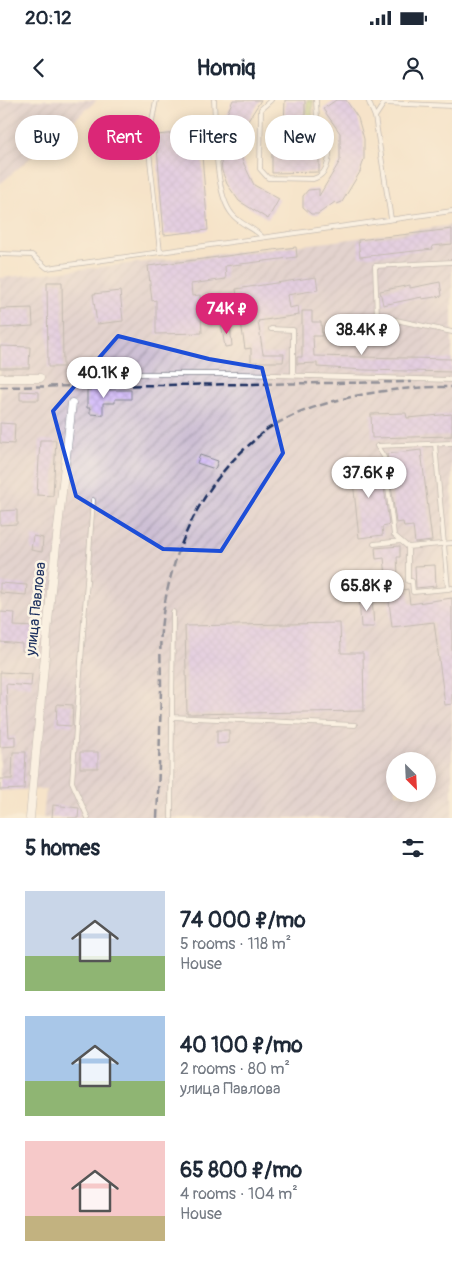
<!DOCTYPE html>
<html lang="en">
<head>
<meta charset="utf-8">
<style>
  body { margin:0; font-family:Pangolin,sans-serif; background:#f6f6f7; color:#1f2937; height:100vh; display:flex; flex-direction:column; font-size:19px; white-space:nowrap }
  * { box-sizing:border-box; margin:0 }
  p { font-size:16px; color:#747a83 }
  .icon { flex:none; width:28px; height:28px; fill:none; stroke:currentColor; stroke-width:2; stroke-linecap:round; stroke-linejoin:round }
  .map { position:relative; height:718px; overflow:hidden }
  .drawer { display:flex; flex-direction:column; background:#fff; flex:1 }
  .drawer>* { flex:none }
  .hud { position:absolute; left:15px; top:15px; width:422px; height:45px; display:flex; gap:10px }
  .needle { width:32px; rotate:156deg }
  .buttons { position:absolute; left:386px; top:652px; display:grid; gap:10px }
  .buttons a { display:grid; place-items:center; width:50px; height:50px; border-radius:50%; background:#fff; box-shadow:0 2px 12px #0003; font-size:25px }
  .price { position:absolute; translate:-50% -42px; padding:0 11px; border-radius:18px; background:#fff; color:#222; font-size:16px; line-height:32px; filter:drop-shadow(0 1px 2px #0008) }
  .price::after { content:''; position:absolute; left:50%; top:30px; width:15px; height:11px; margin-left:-8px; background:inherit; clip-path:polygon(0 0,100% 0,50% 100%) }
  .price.current { background:#db2777; color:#fff }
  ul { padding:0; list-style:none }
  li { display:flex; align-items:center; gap:15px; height:125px; padding:0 25px }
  li span { display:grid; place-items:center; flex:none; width:140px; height:100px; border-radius:0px; color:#555 }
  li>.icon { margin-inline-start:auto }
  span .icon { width:60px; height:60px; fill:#fffc; stroke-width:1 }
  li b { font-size:21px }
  h2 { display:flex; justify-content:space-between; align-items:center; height:60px; padding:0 25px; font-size:21px }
  .chip { padding:0 18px; border-radius:22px; background:#fff; box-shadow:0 2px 12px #0003; font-size:18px; line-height:45px }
  .chip.current { background:#db2777; color:#fff }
  .status { display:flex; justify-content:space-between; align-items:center; height:35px; padding:0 25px; background:#fff; direction:ltr }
  .status svg { height:14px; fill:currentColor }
  header { display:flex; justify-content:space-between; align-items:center; height:65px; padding:0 25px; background:#fff; font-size:22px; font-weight:700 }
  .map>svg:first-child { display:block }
  .industrial { fill:url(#industrial-furrows); fill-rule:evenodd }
  .park { fill:url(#park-dots); stroke:#647c67 }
  .building { fill:url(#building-cross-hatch) }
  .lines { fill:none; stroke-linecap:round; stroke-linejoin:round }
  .lane-casing { stroke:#888994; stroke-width:5.5 }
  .street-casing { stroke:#888994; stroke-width:9 }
  .lane { stroke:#fff; stroke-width:4 }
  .street { stroke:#fff; stroke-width:8 }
  .rail { stroke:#1b2f5e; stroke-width:2.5; stroke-dasharray:8 4; stroke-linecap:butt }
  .marked { fill:none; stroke:#1d4ed8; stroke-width:4; stroke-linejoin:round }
  .labels { text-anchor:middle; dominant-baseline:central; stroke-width:5; stroke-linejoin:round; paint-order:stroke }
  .street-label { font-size:15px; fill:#1b2f5e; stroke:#fcf5e5 }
</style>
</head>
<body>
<div class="status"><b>20:12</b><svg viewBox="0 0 49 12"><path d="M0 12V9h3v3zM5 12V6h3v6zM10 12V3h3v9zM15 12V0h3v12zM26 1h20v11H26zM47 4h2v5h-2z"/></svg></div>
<header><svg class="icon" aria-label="back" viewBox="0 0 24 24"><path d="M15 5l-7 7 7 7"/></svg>Homiq<svg class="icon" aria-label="person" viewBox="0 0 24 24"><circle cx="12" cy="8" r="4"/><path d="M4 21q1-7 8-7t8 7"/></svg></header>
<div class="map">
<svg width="452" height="718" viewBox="0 0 452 718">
  <defs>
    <pattern id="industrial-furrows" width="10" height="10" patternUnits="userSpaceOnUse" patternTransform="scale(1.25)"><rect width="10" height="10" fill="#ccbed4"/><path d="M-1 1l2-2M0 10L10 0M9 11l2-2" fill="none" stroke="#a59baf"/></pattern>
    <pattern id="park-dots" width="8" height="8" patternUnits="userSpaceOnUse" patternTransform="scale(1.25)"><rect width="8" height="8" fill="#acc970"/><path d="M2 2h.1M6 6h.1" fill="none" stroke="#93ad63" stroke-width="1.8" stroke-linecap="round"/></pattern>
    <pattern id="building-cross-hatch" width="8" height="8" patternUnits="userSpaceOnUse" patternTransform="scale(1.25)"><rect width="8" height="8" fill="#ceb4fe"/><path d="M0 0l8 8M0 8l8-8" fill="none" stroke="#b09bdc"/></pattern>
  </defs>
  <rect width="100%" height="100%" fill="#fcf5e5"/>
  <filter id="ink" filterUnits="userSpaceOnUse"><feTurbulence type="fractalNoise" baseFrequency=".02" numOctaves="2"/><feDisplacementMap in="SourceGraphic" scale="10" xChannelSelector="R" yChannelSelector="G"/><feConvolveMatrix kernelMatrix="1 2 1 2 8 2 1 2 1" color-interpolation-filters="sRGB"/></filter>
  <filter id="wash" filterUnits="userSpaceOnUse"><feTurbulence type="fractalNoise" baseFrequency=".0096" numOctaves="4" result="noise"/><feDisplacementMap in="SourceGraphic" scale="20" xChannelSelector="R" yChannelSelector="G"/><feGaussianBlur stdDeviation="1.12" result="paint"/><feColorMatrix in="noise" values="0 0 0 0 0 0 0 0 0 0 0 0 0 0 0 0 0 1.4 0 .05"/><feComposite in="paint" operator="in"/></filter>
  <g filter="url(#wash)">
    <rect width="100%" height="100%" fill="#f6e3c9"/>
    <!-- industrial -->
    <path class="industrial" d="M0,0H97L0,84Z
      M452,125V718H43L46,689L0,691V178L328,142ZM395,661H428V694H395Z"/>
    <!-- park -->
    <path class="park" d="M307,0H313L312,29L319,30L318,45L276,44V29H306Z"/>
    <g id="blocks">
      <!-- building -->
      <path class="building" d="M233,0H261L246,24L241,53L242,60L254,85L279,99L268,119L239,101L227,84L222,71L219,38L221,27Z
        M285,0H305V26H284Z
        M336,0H346L358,18L364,39V59L360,72L342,102L337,104L335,102L318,114H311L303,107V96L308,90L319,89V96L340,61V33L323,9Z
        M200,31L208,130L164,135L156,35Z
        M272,47H319V72L272,73Z
        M452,129V144L432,146L433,149L360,157L358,140Z
        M296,147L297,157L225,166L226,179L191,184L192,196L200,195L202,233L156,234V200L152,201L148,166Z
        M316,177L318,190L287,195L289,208L298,206L299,215L258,221L263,254H284L283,262H251V248L245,249L236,189Z
        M47,182H62L63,267H48Z
        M440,182L442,196L422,199V197L383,205L380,191L410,185V188Z
        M120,191L123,221L97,224L93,194Z
        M32,208L33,226L0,228V209Z
        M302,211H312V222H321L322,236H313L314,256L452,259V272L364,270L317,267V263L297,264V257H302Z
        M221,224H230L232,246L225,247Z
        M0,246L30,247L29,268H0Z
        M87,290H131V299H115V303H103V315L90,314V308H87Z
        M20,291L39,292V300H20Z
        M406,313L407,318L452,314V336L372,338L371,314Z
        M0,323L15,324L14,344L0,343Z
        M40,340H56L53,396L37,395Z
        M421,350L432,441L415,443L413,426L404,427L403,422L396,423L387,354Z
        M200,355L218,361L215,369L197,363Z
        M374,359L377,380H383L389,424L387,426L382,427L383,435L359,438L351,362Z
        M17,410V424L0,425V411Z
        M33,436L43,438L42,452L31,450Z
        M400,446V457H397L399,491L408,489L410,504L452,498V604L445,605L434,522L392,527L384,458L376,459L375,448Z
        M435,465L436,486L416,488L415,466Z
        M0,483L27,485L26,495L0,493Z
        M359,497H372L374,527H361Z
        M0,512L15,513L14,526L37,527L35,552L22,551V544L0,542Z
        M340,523L341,553H363L364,611L187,614L185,526Z
        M0,572L32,574L31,586L6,584L9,637L15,636V646L0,647Z
        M57,604L73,605L72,626L56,625Z
        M217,630H229V643L217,644Z
        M13,652H26L24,689L0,690V679H12Z
        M80,652H98V668H80Z
        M53,705L79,708L78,718H52Z"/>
    </g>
  </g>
  <g filter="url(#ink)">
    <use href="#blocks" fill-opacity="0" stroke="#888994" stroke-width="1"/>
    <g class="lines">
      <defs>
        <path id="lane" d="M156,0L148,42L160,152
          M214,0C216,30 214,92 232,114C240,125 254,127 262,137
          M271,0L261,9L260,69L268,78L313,79C332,74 330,49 328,33L317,19L316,0
          M368,0L375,17
          M386,0L375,17L391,119
          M384,3L452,6
          M0,154L32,155L47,168L452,111
          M452,162L375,166L377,216L452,232
          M271,229L293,230V275
          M126,274H241L452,280
          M435,344L448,489L452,488
          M374,444L401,441
          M408,447L394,435L384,357L377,346L452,343
          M448,489L413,492L412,481H408V447L452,443
          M172,617L355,625
          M88,718L72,682L93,400
          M171,718L173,512"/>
        <path id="street" d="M0,278H40
          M30,718L51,490L72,303"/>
      </defs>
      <!-- lane casing -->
      <use href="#lane" class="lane-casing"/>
      <!-- street casing -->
      <use href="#street" class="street-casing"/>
      <!-- lane -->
      <use href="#lane" class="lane"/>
      <!-- street -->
      <use href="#street" class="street"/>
      <!-- rail -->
      <path class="rail" d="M0,287L412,282
        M157,718C159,675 160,632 161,589C161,567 159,543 162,521C170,456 199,388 249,345C256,339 262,332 269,328C321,297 392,286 452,287"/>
    </g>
  </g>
  <!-- marked area -->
  <path d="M0 0H452V718H0ZM118,236L209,259L262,268L283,353L221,451L163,449L76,396L53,311Z" fill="#f6e3c9" fill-opacity=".55" fill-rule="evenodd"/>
  <path class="marked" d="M118,236L209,259L262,268L283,353L221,451L163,449L76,396L53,311Z"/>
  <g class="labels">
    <!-- street labels -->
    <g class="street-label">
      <text transform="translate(36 509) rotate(-84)">улица Павлова</text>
    </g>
  </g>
</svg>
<div class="buttons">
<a><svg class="needle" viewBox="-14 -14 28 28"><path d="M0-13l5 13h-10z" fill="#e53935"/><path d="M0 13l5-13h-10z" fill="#747a83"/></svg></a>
</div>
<b class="price current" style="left:227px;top:235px">74K ₽</b>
<b class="price" style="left:362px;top:256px">38.4K ₽</b>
<b class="price" style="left:104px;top:299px">40.1K ₽</b>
<b class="price" style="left:369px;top:399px">37.6K ₽</b>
<b class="price" style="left:367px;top:512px">65.8K ₽</b>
<div class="hud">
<a class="chip">Buy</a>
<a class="chip current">Rent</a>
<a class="chip">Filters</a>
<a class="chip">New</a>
</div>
</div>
<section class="drawer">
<h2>5 homes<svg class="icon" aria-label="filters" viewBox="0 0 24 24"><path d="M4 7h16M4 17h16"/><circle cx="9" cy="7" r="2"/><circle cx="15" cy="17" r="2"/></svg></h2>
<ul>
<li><span style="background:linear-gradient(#c9d6e8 65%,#8fb573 0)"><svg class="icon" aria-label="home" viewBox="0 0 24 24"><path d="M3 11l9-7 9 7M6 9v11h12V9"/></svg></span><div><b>74 000 ₽/mo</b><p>5 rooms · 118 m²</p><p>House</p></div></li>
<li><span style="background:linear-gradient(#a9c7e8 65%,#8fb573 0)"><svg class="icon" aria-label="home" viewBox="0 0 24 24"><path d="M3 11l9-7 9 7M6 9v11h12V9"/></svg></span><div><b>40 100 ₽/mo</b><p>2 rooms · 80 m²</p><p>улица Павлова</p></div></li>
<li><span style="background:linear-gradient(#f6c9c9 75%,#c2b280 0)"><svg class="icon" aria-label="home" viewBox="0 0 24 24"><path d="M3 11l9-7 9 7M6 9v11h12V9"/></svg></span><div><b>65 800 ₽/mo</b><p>4 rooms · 104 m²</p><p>House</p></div></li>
</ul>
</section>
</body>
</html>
